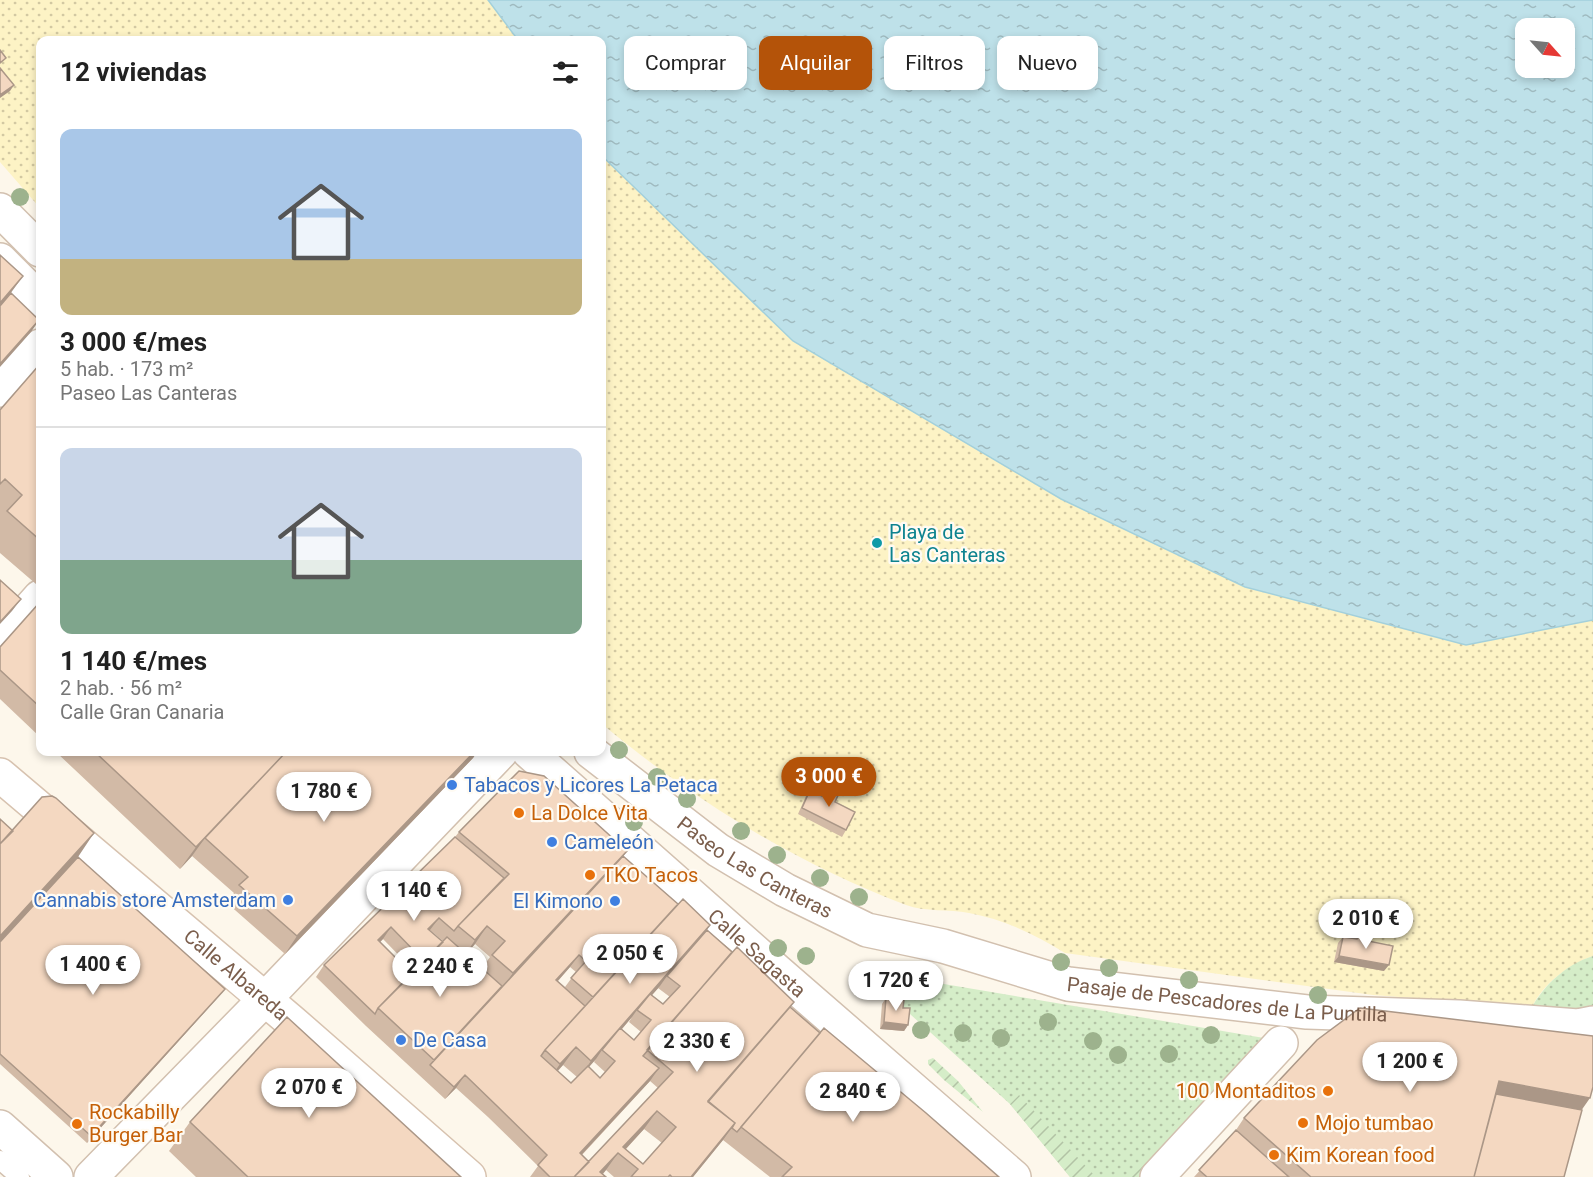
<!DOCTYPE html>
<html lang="es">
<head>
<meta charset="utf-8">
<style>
  body { margin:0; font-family:Roboto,sans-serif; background:#f6f6f6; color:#222; height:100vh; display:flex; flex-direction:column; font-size:22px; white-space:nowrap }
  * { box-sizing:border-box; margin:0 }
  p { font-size:20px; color:#767676 }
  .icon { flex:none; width:33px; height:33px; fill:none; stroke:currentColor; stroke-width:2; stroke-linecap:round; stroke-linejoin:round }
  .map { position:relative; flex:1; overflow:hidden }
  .details { position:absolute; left:36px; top:36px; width:570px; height:720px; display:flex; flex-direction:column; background:#fff; border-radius:12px; box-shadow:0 3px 9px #0003 }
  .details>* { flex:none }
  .top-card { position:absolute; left:624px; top:36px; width:570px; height:54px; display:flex; gap:12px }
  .needle { width:39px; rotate:117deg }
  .controls { position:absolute; left:1515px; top:18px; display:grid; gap:12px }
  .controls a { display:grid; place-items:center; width:60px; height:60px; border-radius:12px; background:#fff; box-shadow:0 3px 9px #0003; font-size:30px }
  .price { position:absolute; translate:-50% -51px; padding:0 14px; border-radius:21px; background:#fff; color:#222; font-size:20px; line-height:39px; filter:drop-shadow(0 2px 3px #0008) }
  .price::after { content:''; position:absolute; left:50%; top:36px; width:18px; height:14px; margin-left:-9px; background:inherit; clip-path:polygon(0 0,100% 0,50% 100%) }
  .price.current { background:#b45309; color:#fff }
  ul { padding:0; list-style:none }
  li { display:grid; align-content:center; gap:12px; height:318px; padding:0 24px }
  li+li { border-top:2px solid #e0e0e0 }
  li span { display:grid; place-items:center; height:186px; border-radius:12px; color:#555 }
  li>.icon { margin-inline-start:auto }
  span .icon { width:108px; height:108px; fill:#fffc; stroke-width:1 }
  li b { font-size:26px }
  h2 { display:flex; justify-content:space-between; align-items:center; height:72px; padding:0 24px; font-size:26px }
  .tag { padding:0 21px; border-radius:12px; background:#fff; box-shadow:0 3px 9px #0003; font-size:21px; line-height:54px }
  .tag.current { background:#b45309; color:#fff }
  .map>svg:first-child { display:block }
  .sand { fill:url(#sand-dots) }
  .park { fill:url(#park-dots) }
  .garden { fill:url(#garden-furrows) }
  .water { fill:url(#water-ripples); stroke:#a3d0db; stroke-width:1.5; fill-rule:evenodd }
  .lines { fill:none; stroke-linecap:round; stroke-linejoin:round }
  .lane-casing { stroke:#d2c0af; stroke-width:21 }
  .street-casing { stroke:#d2c0af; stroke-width:36 }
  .secondary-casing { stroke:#d7c2af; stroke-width:36 }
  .lane { stroke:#fff; stroke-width:18 }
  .street { stroke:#fff; stroke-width:33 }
  .secondary { stroke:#fff; stroke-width:33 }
  .tree { fill:#9db28d }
  .wall { fill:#d2baa6; fill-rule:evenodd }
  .shaded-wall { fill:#ab9787 }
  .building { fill:#f4d8c1; stroke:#ab9787; stroke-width:1.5; fill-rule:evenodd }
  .culture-dot { fill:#0f9aa8; stroke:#fffbf3; stroke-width:2 }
  .shop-dot { fill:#3f7fe0; stroke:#fffbf3; stroke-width:2 }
  .food-dot { fill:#e8710a; stroke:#fffbf3; stroke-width:2 }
  .labels { text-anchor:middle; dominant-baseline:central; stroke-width:4.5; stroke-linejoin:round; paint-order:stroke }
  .culture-label { font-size:20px; fill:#0d838f; stroke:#fffbf3; text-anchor:start }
  .shop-label { font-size:20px; fill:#366cbe; stroke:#fffbf3; text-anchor:start }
  .food-label { font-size:20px; fill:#c56008; stroke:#fffbf3; text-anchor:start }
  .street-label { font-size:20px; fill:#7b5e4c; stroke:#fffbf3 }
</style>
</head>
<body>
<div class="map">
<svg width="1593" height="1177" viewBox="0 0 1593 1177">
  <defs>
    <pattern id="sand-dots" width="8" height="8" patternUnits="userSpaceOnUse" patternTransform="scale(1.5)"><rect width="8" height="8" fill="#fdf3c5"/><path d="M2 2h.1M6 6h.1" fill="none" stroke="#d2c8a2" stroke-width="1.8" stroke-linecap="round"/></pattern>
    <pattern id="park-dots" width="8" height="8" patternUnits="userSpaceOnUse" patternTransform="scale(1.5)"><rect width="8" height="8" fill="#d5edc8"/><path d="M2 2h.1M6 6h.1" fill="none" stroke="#b2c3a5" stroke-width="1.8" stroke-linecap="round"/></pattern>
    <pattern id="garden-furrows" width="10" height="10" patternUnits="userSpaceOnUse" patternTransform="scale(1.5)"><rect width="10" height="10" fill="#d5edc8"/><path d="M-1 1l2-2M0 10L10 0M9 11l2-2" fill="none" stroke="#b2c3a5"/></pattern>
    <pattern id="water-ripples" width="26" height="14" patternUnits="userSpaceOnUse" patternTransform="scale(1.5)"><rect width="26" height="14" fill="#bee1e9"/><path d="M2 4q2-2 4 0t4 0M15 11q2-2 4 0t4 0" fill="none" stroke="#9fbabf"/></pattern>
  </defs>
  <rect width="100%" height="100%" fill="#fdf7eb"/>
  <!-- sand -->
  <path class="sand" d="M0,0H488L518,40H40V208L0,162Z
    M602,156L793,341L1061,498L1245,587L1466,645L1593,620V956C1569,964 1543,984 1532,1007L1373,995L1065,953C1036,935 1003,919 969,913C949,909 925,912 906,905C795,863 692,799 602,724Z"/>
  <!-- park -->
  <path class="park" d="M1593,956V1071L1532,1007C1545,984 1567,964 1593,956Z
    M861,970L1270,1039L1145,1177H1070L1010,1104Z"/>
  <!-- garden -->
  <path class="garden" d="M933,1058L958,1081L983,1112L944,1080L928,1064V1060Z
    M1212,1085L1221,1093L1145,1177H1126Z
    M1019,1095L1096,1177H1070L1010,1104Z"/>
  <!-- water -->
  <path class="water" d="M488,0H1593V620L1466,645L1245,587L1061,499L793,341L602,156V40H518ZM1526,28H1564V68H1526Z"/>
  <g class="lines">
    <defs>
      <path id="lane" d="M0,1160L20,1177"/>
      <g id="street">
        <path d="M0,210L40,250"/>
        <path d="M0,260L40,300"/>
        <path d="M0,390L40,346"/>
        <path d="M0,642L40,597"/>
        <path id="s1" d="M529,752L777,971L1014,1177"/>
        <path id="s2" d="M591,752L718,850L785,890L867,930L943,946L1068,984L1307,1012L1459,1017L1578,1026L1593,1023"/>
        <path d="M0,1127L56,1177"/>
        <path d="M91,1177L265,999L501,752"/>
        <path d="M1157,1177L1281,1043"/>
      </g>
      <g id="secondary">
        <path id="s3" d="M0,775L292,1022L469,1177"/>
      </g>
    </defs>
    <!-- lane casing -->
    <use href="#lane" class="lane-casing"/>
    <!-- street casing -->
    <use href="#street" class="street-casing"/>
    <!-- secondary casing -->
    <use href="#secondary" class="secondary-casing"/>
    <!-- lane -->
    <use href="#lane" class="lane"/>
    <!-- street -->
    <use href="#street" class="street"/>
    <!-- secondary -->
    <use href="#secondary" class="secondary"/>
  </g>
  <!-- trees -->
  <g class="tree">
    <circle cx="20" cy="197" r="9"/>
    <circle cx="619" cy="750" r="9"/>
    <circle cx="657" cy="777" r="9"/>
    <circle cx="687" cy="799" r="9"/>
    <circle cx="634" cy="822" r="9"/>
    <circle cx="741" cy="831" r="9"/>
    <circle cx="777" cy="855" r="9"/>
    <circle cx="820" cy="878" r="9"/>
    <circle cx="859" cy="897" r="9"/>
    <circle cx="778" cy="948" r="9"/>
    <circle cx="806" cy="956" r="9"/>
    <circle cx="1061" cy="962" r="9"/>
    <circle cx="1109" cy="968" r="9"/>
    <circle cx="1189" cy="980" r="9"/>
    <circle cx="877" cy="981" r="9"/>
    <circle cx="1318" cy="995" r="9"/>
    <circle cx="1048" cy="1022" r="9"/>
    <circle cx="921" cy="1030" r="9"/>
    <circle cx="963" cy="1033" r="9"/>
    <circle cx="1211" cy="1035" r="9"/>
    <circle cx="1001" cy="1038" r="9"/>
    <circle cx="1093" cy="1041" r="9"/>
    <circle cx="1169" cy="1054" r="9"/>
    <circle cx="1118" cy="1055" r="9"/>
  </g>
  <!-- wall -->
  <path class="wall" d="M40,364V579L36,584L0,553V410Z
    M40,602V737L0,699V647Z
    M56,752H477L473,758L285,954L227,903L234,893L192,856L180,869Z
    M828,785L846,830L842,837L798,814L806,796L810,790L821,796Z
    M0,819L13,831L78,857L225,989L220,995L87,1143L0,1064Z
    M459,832L623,856L678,904L710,925L707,930L794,1002L790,1007L999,1177H770L723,1140L693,1177H614L606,1170L603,1174L606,1177H530L538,1166L488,1117L456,1088L445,1099L366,1026L316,977L324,965L455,837ZM430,930L443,941V942L430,931ZM383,939L414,971L412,974L380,942ZM475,944L490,957L482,968L466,954ZM570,967L576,972L565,987L558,981ZM660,986L658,988L670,997L663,1004L652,995ZM632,1017L629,1022L641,1032L634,1040L622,1029ZM596,1059L594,1062L605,1072L600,1078L589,1067ZM563,1065L577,1077L571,1083L558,1071ZM650,1081L658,1088L589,1162L582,1155ZM644,1129L662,1143L643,1164L626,1149Z
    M1360,931L1368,941L1384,971L1334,962L1338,943L1343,937L1355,939Z
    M886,998L903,1008L908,1025L904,1031L880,1029L882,1004Z
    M1582,1110L1564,1177H1194L1236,1130L1244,1118Z
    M190,1122L461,1177H196L169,1151Z"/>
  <!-- shaded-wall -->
  <path class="shaded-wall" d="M14,85L10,91L0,98V95Z
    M23,276L0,308V303Z
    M39,320L31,332L0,367V364Z
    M21,599L12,611L0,624V622Z
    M286,752L205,838L192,856L180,869L196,847Z
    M474,752H477L473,758L285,954L297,936Z
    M94,833L74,863L0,943V936Z
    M627,851L615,868L500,991L513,973Z
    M439,918L430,930L419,941L428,929Z
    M710,925L698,942L667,976L660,986L638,1011L637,1010L632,1017L603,1051L602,1050L596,1059L579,1078L591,1061Z
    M487,926L475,944L463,958L475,940Z
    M391,927L383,939L369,953L378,940Z
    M579,955L570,967L548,992L556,980Z
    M1339,956L1389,965L1384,971L1334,962Z
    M225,989L220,995L87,1143L91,1136Z
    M884,1022L908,1025L904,1031L880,1029Z
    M576,1047L563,1065L548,1081L560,1064Z
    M659,1068L650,1081L572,1165L580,1153Z
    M465,1075L456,1088L445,1099L454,1087Z
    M1499,1081L1590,1098L1569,1128L1486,1112Z
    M657,1111L644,1129L621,1154L623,1147Z
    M735,1123L723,1140L693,1177H691Z
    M618,1153L606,1170L600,1177V1172Z"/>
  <!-- building -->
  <path class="building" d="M0,50L6,58L0,63Z
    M0,68L14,85L0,95Z
    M0,255L23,276L0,303Z
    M11,293L39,320L0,364V306Z
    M40,364V540L7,511L22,495L5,479L0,484V410Z
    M0,580L21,599L0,622Z
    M40,602V707L0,670V647Z
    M95,752H286L196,847Z
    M286,752H474L297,936L239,885L248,877L205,838Z
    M519,771L544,776L627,851L513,973L492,955L505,941L487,926L475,940L458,926L509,874L459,832Z
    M828,785L840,791L835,802L855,812L846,830L802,808L810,790L822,796Z
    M52,796L56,798L94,833L0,936V844L42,797Z
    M0,819L13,831L0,844Z
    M455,837L504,878L458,926L454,931L439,918L428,929L443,942L424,961L391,927L378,940L412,974L378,1008L375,1014L324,965Z
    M623,856L678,904L593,997L571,978L586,961L579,955L556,980L585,1006L545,1050L541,1056L571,1083L588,1066L600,1078L615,1061L602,1050L620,1028L634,1040L651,1020L637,1010L650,994L663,1004L680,986L667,976L707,930L732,952L643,1056L659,1068L580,1153L589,1162L574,1177H550L538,1165L547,1155L496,1105L465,1075L454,1087L430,1065Z
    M78,857L225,989L91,1136L0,1054V942Z
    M683,899L710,925L591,1061L576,1047L560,1064L545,1050Z
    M1360,931L1370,933L1368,941L1393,946L1389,965L1339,956L1343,937L1357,939Z
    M447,937L502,986L434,1060L378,1008Z
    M737,947L794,1002L708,1101L735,1123L691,1177H672L670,1175L668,1177H631L638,1169L618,1153L600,1172L606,1177H574L673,1072L647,1050ZM657,1111L676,1127L643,1164L623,1147Z
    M886,998L904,1000L903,1008H910L908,1025L884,1022Z
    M790,1007L820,1033L737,1132L732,1128L735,1123L708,1102Z
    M1360,1008L1593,1036V1087L1590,1098L1499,1081L1474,1177H1311L1244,1118L1317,1040Z
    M287,1017L461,1177H248L190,1122Z
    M824,1028L926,1113L999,1177H782L792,1167L741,1127Z
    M1496,1094L1582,1110L1564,1177H1474Z
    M1236,1130L1289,1177H1207L1199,1170Z"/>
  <!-- markers -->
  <circle class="culture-dot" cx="877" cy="543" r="6"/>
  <g class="shop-dot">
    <circle cx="452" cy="785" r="6"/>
    <circle cx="552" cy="842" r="6"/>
    <circle cx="288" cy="900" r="6"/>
    <circle cx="615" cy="901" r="6"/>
    <circle cx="401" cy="1040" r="6"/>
  </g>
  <g class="food-dot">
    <circle cx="519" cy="813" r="6"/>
    <circle cx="590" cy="875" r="6"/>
    <circle cx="1328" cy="1091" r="6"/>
    <circle cx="1303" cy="1123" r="6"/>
    <circle cx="77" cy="1124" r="6"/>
    <circle cx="1274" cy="1155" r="6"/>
  </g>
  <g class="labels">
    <!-- culture labels -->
    <g class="culture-label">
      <text x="889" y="532">Playa de<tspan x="889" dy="23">Las Canteras</tspan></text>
    </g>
    <!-- shop labels -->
    <g class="shop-label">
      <text x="464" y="785">Tabacos y Licores La Petaca</text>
      <text x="564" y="842">Cameleón</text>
      <text x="276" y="900" text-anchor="end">Cannabis store Amsterdam</text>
      <text x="603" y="901" text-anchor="end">El Kimono</text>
      <text x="413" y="1040">De Casa</text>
    </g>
    <!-- food labels -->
    <g class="food-label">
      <text x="531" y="813">La Dolce Vita</text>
      <text x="602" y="875">TKO Tacos</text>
      <text x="1316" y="1091" text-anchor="end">100 Montaditos</text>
      <text x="89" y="1112">Rockabilly<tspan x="89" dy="23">Burger Bar</tspan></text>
      <text x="1315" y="1123">Mojo tumbao</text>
      <text x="1286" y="1155">Kim Korean food</text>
    </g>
    <!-- street labels -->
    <g class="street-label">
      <text stroke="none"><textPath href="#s2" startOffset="201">Paseo Las Canteras</textPath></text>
      <text stroke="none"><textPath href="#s1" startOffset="304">Calle Sagasta</textPath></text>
      <text stroke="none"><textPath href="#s3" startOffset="309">Calle Albareda</textPath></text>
      <text stroke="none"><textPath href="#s2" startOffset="698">Pasaje de Pescadores de La Puntilla</textPath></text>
    </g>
  </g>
</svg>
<div class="controls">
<a><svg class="needle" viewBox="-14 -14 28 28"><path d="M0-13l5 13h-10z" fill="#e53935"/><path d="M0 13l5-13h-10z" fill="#767676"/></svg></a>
</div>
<b class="price current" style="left:829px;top:808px">3 000 €</b>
<b class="price" style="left:324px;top:823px">1 780 €</b>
<b class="price" style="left:414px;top:922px">1 140 €</b>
<b class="price" style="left:1366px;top:950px">2 010 €</b>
<b class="price" style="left:630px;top:985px">2 050 €</b>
<b class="price" style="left:93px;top:996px">1 400 €</b>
<b class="price" style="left:440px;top:998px">2 240 €</b>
<b class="price" style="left:896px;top:1012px">1 720 €</b>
<b class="price" style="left:697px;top:1073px">2 330 €</b>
<b class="price" style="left:1410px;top:1093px">1 200 €</b>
<b class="price" style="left:309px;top:1119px">2 070 €</b>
<b class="price" style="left:853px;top:1123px">2 840 €</b>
<div class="top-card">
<a class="tag">Comprar</a>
<a class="tag current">Alquilar</a>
<a class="tag">Filtros</a>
<a class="tag">Nuevo</a>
</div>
<section class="details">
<h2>12 viviendas<svg class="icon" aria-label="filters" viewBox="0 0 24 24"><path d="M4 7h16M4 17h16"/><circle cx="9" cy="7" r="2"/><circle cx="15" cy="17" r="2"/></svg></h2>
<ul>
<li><span style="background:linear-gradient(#a9c7e8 70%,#c2b280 0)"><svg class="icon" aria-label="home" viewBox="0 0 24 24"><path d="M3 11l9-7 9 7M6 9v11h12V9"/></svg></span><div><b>3 000 €/mes</b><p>5 hab. · 173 m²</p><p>Paseo Las Canteras</p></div></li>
<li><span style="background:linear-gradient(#c9d6e8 60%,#7fa58c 0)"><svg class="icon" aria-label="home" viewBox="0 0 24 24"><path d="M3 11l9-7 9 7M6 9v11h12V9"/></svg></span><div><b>1 140 €/mes</b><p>2 hab. · 56 m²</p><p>Calle Gran Canaria</p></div></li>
</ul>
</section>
</div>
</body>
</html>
